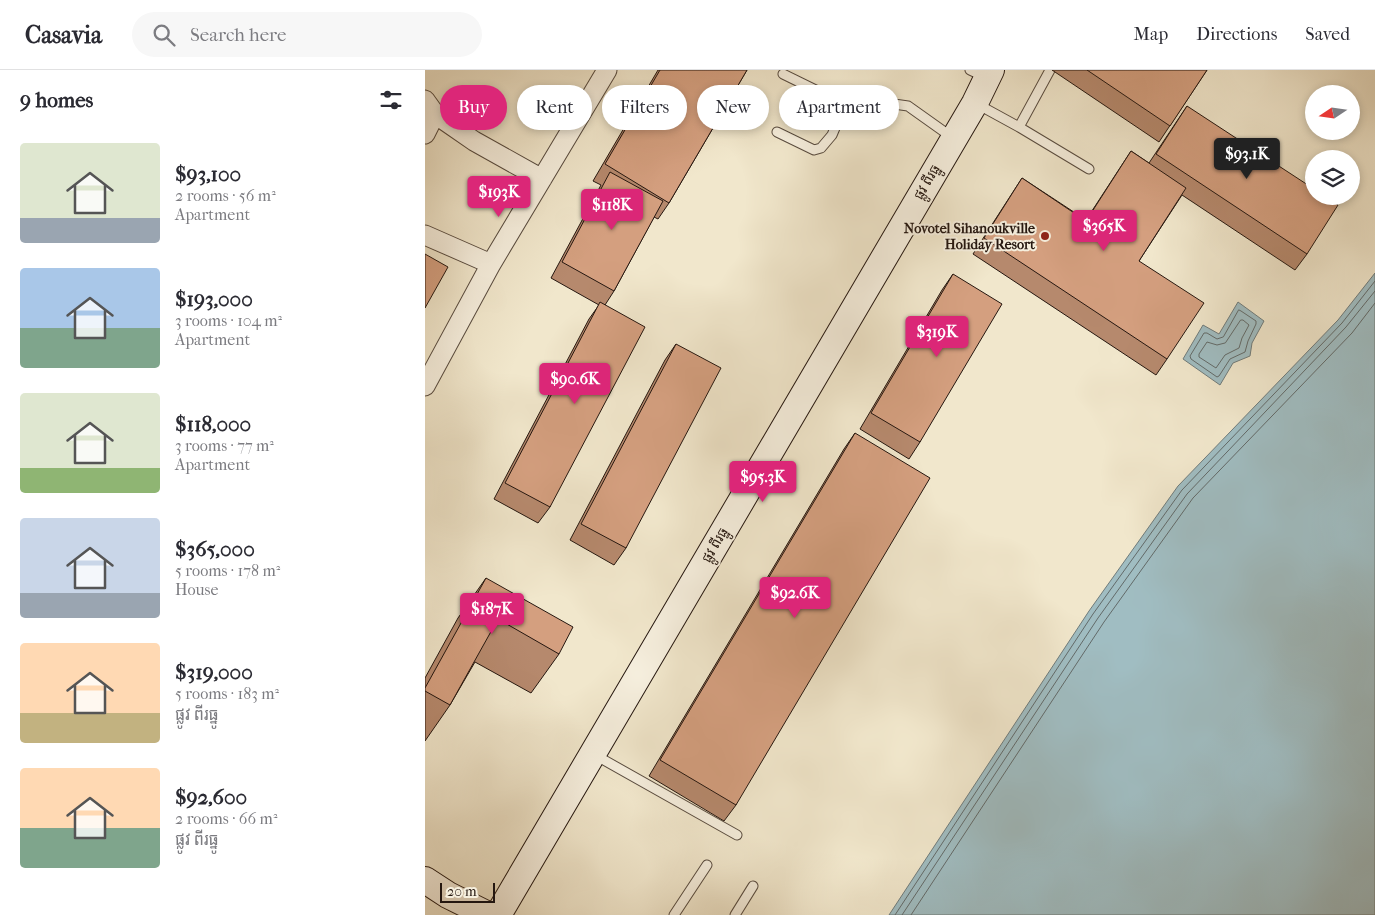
<!DOCTYPE html>
<html lang="en">
<head>
<meta charset="utf-8">
<style>
  body { margin:0; font-family:"IM FELL French Canon","Noto Sans Khmer",serif; background:#f7f7f7; color:#2b2b33; height:100vh; display:flex; flex-direction:column; font-size:19px; white-space:nowrap }
  * { box-sizing:border-box; margin:0 }
  p { font-size:16px; color:#7c7c81 }
  .icon { flex:none; width:28px; height:28px; fill:none; stroke:currentColor; stroke-width:2; stroke-linecap:round; stroke-linejoin:round }
  .map { position:relative; flex:1; overflow:hidden }
  .panel { display:flex; flex-direction:column; background:#fff; width:425px }
  .panel>* { flex:none }
  .top-card { position:absolute; left:15px; top:15px; width:475px; height:45px; display:flex; gap:10px }
  .needle { width:32px; rotate:257deg }
  .controls { position:absolute; left:880px; top:15px; display:grid; gap:10px }
  .controls a { display:grid; place-items:center; width:55px; height:55px; border-radius:50%; background:#fff; box-shadow:0 2px 8px #0003; font-size:25px }
  .scale { position:absolute; left:15px; bottom:12px; width:55px; box-sizing:border-box; padding-left:5px; border:2px solid #251710; border-top:0; font-size:14px; line-height:18px; white-space:nowrap; color:#251710; -webkit-text-stroke:4px #f6efde; paint-order:stroke }
  .price { position:absolute; translate:-50% -42px; padding:0 11px; border-radius:5px; background:#db2777; color:#fff; font-size:16px; line-height:32px; filter:drop-shadow(0 1px 2px #0008) }
  .price::after { content:''; position:absolute; left:50%; top:30px; width:15px; height:11px; margin-left:-8px; background:inherit; clip-path:polygon(0 0,100% 0,50% 100%) }
  .price.on { background:#222; color:#fff }
  ul { padding:0; list-style:none }
  li { display:flex; align-items:center; gap:15px; height:125px; padding:0 20px }
  li span { display:grid; place-items:center; flex:none; width:140px; height:100px; border-radius:5px; color:#555 }
  li>.icon { margin-inline-start:auto }
  span .icon { width:60px; height:60px; fill:#fffc; stroke-width:1 }
  li b { font-size:21px }
  h2 { display:flex; justify-content:space-between; align-items:center; height:60px; padding:0 20px; font-size:21px }
  .chip { padding:0 18px; border-radius:22px; background:#fff; box-shadow:0 2px 8px #0003; font-size:18px; line-height:45px }
  .chip.on { background:#db2777; color:#fff }
  header { display:flex; align-items:center; gap:30px; box-sizing:border-box; height:70px; padding:0 25px; background:#fff; border-bottom:1px solid #e1e1e2 }
  header strong { font-size:24px }
  nav { display:flex; gap:28px; margin-inline-start:auto; font-size:18px }
  .search { width:350px; height:45px; background:#f7f7f7; display:flex; align-items:center; gap:12px; box-sizing:border-box; padding:0 18px; border-radius:28px; color:#7c7c81; font-size:19px }
  main { display:flex; flex:1; min-height:0 }
  .map>svg:first-child { display:block }
  .water { fill:#a0bdc2; stroke:#6f7b7b }
  .lines { fill:none; stroke-linecap:round; stroke-linejoin:round }
  .shore { stroke:#626a69; stroke-width:1 }
  .lane-casing { stroke:#584b3f; stroke-width:11 }
  .street-casing { stroke:#584b3f; stroke-width:21 }
  .secondary-casing { stroke:#251710; stroke-width:28 }
  .lane { stroke:#f6efde; stroke-width:9 }
  .street { stroke:#f6efde; stroke-width:19 }
  .secondary { stroke:#f6efde; stroke-width:26 }
  .wall { fill:#b6896d; stroke:#251710 }
  .building { fill:#d49f7f; stroke:#251710 }
  .poi-dot { fill:#8f2418; stroke:#f6efde; stroke-width:2 }
  .labels { text-anchor:middle; dominant-baseline:central; stroke-width:4; stroke-linejoin:round; paint-order:stroke }
  .street-label { font-size:14px; fill:#251710; stroke:#f6efde }
  .poi-label { font-size:14px; font-weight:bold; fill:#251710; stroke:#f6efde; text-anchor:end }
</style>
</head>
<body>
<header>
<strong>Casavia</strong>
<div class="search"><svg class="icon" aria-label="search" viewBox="0 0 24 24"><circle cx="10" cy="10" r="6"/><path d="M15 15l6 6"/></svg>Search here</div>
<nav><a>Map</a><a>Directions</a><a>Saved</a></nav>
</header>
<main>
<section class="panel">
<h2>9 homes<svg class="icon" aria-label="filters" viewBox="0 0 24 24"><path d="M4 7h16M4 17h16"/><circle cx="9" cy="7" r="2"/><circle cx="15" cy="17" r="2"/></svg></h2>
<ul>
<li><span style="background:linear-gradient(#dfe7d0 75%,#9aa5b1 0)"><svg class="icon" aria-label="home" viewBox="0 0 24 24"><path d="M3 11l9-7 9 7M6 9v11h12V9"/></svg></span><div><b>$93,100</b><p>2 rooms · 56 m²</p><p>Apartment</p></div></li>
<li><span style="background:linear-gradient(#a9c7e8 60%,#7fa58c 0)"><svg class="icon" aria-label="home" viewBox="0 0 24 24"><path d="M3 11l9-7 9 7M6 9v11h12V9"/></svg></span><div><b>$193,000</b><p>3 rooms · 104 m²</p><p>Apartment</p></div></li>
<li><span style="background:linear-gradient(#dfe7d0 75%,#8fb573 0)"><svg class="icon" aria-label="home" viewBox="0 0 24 24"><path d="M3 11l9-7 9 7M6 9v11h12V9"/></svg></span><div><b>$118,000</b><p>3 rooms · 77 m²</p><p>Apartment</p></div></li>
<li><span style="background:linear-gradient(#c9d6e8 75%,#9aa5b1 0)"><svg class="icon" aria-label="home" viewBox="0 0 24 24"><path d="M3 11l9-7 9 7M6 9v11h12V9"/></svg></span><div><b>$365,000</b><p>5 rooms · 178 m²</p><p>House</p></div></li>
<li><span style="background:linear-gradient(#ffd9b3 70%,#c2b280 0)"><svg class="icon" aria-label="home" viewBox="0 0 24 24"><path d="M3 11l9-7 9 7M6 9v11h12V9"/></svg></span><div><b>$319,000</b><p>5 rooms · 183 m²</p><p>ផ្លូវ ពីរធ្នូ</p></div></li>
<li><span style="background:linear-gradient(#ffd9b3 60%,#7fa58c 0)"><svg class="icon" aria-label="home" viewBox="0 0 24 24"><path d="M3 11l9-7 9 7M6 9v11h12V9"/></svg></span><div><b>$92,600</b><p>2 rooms · 66 m²</p><p>ផ្លូវ ពីរធ្នូ</p></div></li>
</ul>
</section>
<div class="map">
<svg width="950" height="845" viewBox="0 0 950 845">
  <rect width="100%" height="100%" fill="#f1e7cc"/>
  <filter id="stains"><feTurbulence type="fractalNoise" baseFrequency=".004" numOctaves="4"/><feColorMatrix values="0 0 0 0 .2 0 0 0 0 .09 0 0 0 0 .02 0 0 0 .5 -.17"/></filter>
  <radialGradient id="worn" r=".72"><stop offset=".6" stop-color="#630" stop-opacity="0"/><stop offset="1" stop-color="#630" stop-opacity=".3"/></radialGradient>
  <!-- water -->
  <path class="water" d="M950,203V845H464L664,541L753,416L913,250Z
    M813,232L839,251L827,273L825,286L808,293L795,315L758,289L778,255L794,264Z"/>
  <g class="lines">
    <!-- shore -->
    <path class="shore" d="M814,240L816,241L831,251V254L823,271L820,282L805,289L794,306L792,307L766,289L765,286L779,263H782L792,269L798,267Z
      M816,250H818L824,255L817,268L814,278L800,285L791,298L774,287V284L782,272L792,275L800,273Z
      M470,845L668,544L757,420L917,253L950,211
      M477,845L673,548L762,424L921,257L950,221
      M486,845L679,552L768,428L927,263L950,233"/>
    <defs>
      <path id="lane" d="M545,0L560,7
        M358,4L407,28L432,36L446,37L469,34L483,36L528,68
        M552,34L594,57L664,99
        M594,57L625,0
        M352,62L389,80L396,78L407,65L421,32
        M170,685L312,765
        M249,845L282,795
        M310,845L328,816"/>
      <path id="street" d="M0,30L10,44L26,55L49,71L117,109
        M0,64L10,44
        M0,165L66,194
        M0,316L66,194L182,0"/>
      <path id="secondary" d="M0,810L23,825L63,845
        M73,845L550,33L566,0"/>
    </defs>
    <!-- lane casing -->
    <use href="#lane" class="lane-casing"/>
    <!-- street casing -->
    <use href="#street" class="street-casing"/>
    <!-- secondary casing -->
    <use href="#secondary" class="secondary-casing"/>
    <!-- lane -->
    <use href="#lane" class="lane"/>
    <!-- street -->
    <use href="#street" class="street"/>
    <!-- secondary -->
    <use href="#secondary" class="secondary"/>
  </g>
  <!-- wall -->
  <path class="wall" d="M233,0H322L244,133L233,149L229,147L189,221L180,235L125,437L113,453L69,429L164,249L174,235L126,208L176,115L168,111Z
    M627,0H782L734,72Z
    M762,36L882,184L870,200L757,125L714,191L742,289L731,305L548,184L597,108L661,150L706,81L724,93Z
    M528,204L495,372L484,389L435,359L517,220Z
    M251,274L201,478L189,495L145,470L240,290Z
    M430,363L311,735L299,751L224,706L419,379Z
    M61,508L134,584L106,623L50,592L25,635L0,671V608L33,548Z"/>
  <!-- building -->
  <path class="building" d="M235,0H322L244,133L180,94Z
    M662,0H782L745,56Z
    M762,36L889,119V126H900L913,135L882,184L731,84Z
    M706,81L761,118L714,191L779,233L742,289L559,168L597,108L661,151Z
    M185,102L238,131L189,221L137,192Z
    M0,184L23,197L0,238Z
    M528,204L577,234L495,372L446,343Z
    M175,232L220,257L125,437L80,413Z
    M251,274L296,298L201,478L156,454Z
    M430,363L505,408L311,735L235,690Z
    M61,508L148,557L134,584L73,549L25,635L0,621V618Z"/>
  <!-- markers -->
  <circle class="poi-dot" cx="620" cy="166" r="5"/>
  <g class="labels">
    <!-- street labels -->
    <g class="street-label">
      <text transform="translate(502 112) rotate(-60)">ផ្លូវ ពីរធ្នូ</text>
      <text transform="translate(290 475) rotate(-60)">ផ្លូវ ពីរធ្នូ</text>
    </g>
    <!-- poi labels -->
    <g class="poi-label">
      <text x="610" y="158">Novotel Sihanoukville<tspan x="610" dy="16">Holiday Resort</tspan></text>
    </g>
  </g>
  <rect width="100%" height="100%" filter="url(#stains)"/>
  <rect width="100%" height="100%" fill="url(#worn)"/>
</svg>
<div class="controls">
<a><svg class="needle" viewBox="-14 -14 28 28"><path d="M0-13l5 13h-10z" fill="#e53935"/><path d="M0 13l5-13h-10z" fill="#7c7c81"/></svg></a>
<a><svg class="icon" aria-label="layers" viewBox="0 0 24 24"><path d="M12 4l9 5-9 5-9-5zM3 14l9 5 9-5"/></svg></a>
</div>
<div class="scale">20 m</div>
<b class="price on" style="left:822px;top:110px">$93.1K</b>
<b class="price" style="left:74px;top:148px">$193K</b>
<b class="price" style="left:187px;top:161px">$118K</b>
<b class="price" style="left:679px;top:182px">$365K</b>
<b class="price" style="left:512px;top:288px">$319K</b>
<b class="price" style="left:150px;top:335px">$90.6K</b>
<b class="price" style="left:338px;top:433px">$95.3K</b>
<b class="price" style="left:370px;top:549px">$92.6K</b>
<b class="price" style="left:67px;top:565px">$187K</b>
<div class="top-card">
<a class="chip on">Buy</a>
<a class="chip">Rent</a>
<a class="chip">Filters</a>
<a class="chip">New</a>
<a class="chip">Apartment</a>
</div>
</div>
</main>
</body>
</html>
